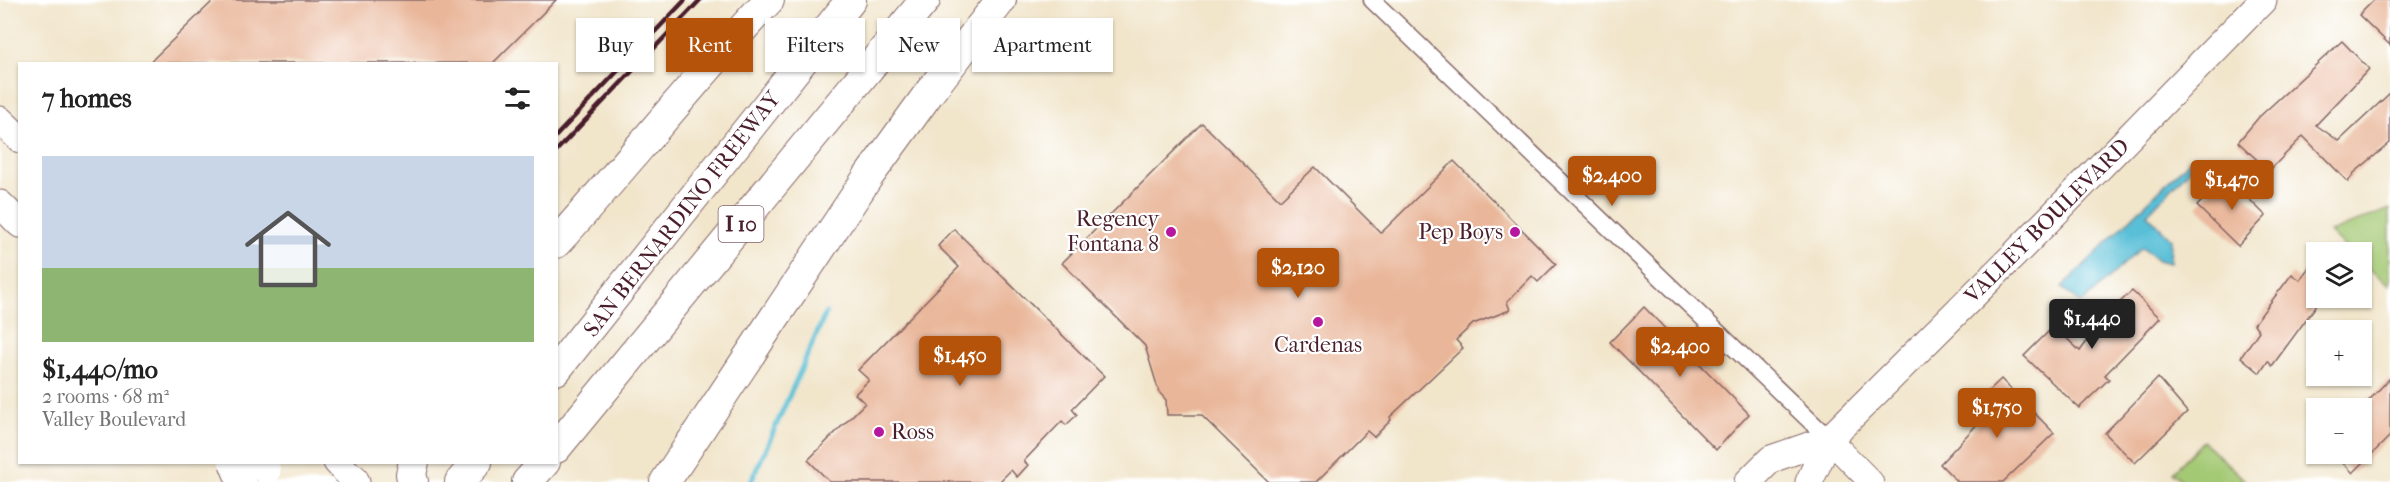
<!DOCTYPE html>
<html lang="en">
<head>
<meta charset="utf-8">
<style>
  body { margin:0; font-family:"IM FELL French Canon",serif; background:#f6f6f6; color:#222; height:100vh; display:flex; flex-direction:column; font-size:22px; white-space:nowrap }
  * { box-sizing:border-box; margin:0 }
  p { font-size:20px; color:#767676 }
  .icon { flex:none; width:33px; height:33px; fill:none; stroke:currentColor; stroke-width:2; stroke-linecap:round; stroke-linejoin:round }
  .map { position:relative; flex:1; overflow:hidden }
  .drawer { position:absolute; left:18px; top:62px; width:540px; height:402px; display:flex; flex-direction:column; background:#fff; border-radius:0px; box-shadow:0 2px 4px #0004 }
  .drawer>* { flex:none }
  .hud { position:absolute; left:576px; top:18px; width:570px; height:54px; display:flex; gap:12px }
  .buttons { position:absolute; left:2306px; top:242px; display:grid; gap:12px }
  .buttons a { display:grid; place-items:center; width:66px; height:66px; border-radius:0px; background:#fff; box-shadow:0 2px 4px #0004; font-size:30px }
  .price { position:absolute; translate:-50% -51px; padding:0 14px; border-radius:6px; background:#b45309; color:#fff; font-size:20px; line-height:39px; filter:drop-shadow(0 2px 3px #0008) }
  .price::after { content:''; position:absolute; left:50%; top:36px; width:18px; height:14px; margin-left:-9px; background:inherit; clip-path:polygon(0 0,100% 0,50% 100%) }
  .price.current { background:#222; color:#fff }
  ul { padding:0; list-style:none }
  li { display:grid; align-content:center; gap:12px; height:318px; padding:0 24px }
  li span { display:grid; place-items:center; height:186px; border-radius:0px; color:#555 }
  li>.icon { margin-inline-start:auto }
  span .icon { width:108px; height:108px; fill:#fffc; stroke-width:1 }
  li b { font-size:26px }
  h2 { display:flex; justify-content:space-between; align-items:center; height:72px; padding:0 24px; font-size:26px }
  .pill { padding:0 21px; border-radius:0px; background:#fff; box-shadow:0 2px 4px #0004; font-size:21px; line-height:54px }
  .pill.current { background:#b45309; color:#fff }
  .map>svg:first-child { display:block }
  .green { fill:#a4c974; stroke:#777450; stroke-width:1.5 }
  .water { fill:#59bfd7; stroke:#526f81; stroke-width:1.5 }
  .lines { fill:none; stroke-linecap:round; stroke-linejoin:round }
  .stream { stroke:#59bfd7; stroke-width:5 }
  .building { fill:#e9b699 }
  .street-casing { stroke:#846463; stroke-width:19 }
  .secondary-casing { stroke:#846463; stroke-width:26 }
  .primary-casing { stroke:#846463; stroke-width:29 }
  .highway-casing { stroke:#846463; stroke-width:32 }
  .street { stroke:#fff; stroke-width:16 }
  .secondary { stroke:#fff; stroke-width:24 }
  .primary { stroke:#fff; stroke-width:27 }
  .highway { stroke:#fff; stroke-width:30 }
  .rail { stroke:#4a1f2b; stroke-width:4.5 }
  .primary-bridge-casing { stroke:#846463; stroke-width:29; stroke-linecap:butt }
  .highway-bridge-casing { stroke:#846463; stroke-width:32; stroke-linecap:butt }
  .primary-bridge { stroke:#fff; stroke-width:27 }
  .highway-bridge { stroke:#fff; stroke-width:30 }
  .poi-dot { fill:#b5179e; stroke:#fff; stroke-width:2 }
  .labels { text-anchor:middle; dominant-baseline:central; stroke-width:4.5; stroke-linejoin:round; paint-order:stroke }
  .shield { fill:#fff; stroke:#80626b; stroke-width:1.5 }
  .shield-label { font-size:21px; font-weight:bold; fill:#4a1f2b }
  .street-label { font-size:22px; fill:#4a1f2b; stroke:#fff }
  .poi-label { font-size:22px; fill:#4a1f2b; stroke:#fff; text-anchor:end }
</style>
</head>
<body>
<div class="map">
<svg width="2390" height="482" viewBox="0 0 2390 482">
  <rect width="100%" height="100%" fill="#fff"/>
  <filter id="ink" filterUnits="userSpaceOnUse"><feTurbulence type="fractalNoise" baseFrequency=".0167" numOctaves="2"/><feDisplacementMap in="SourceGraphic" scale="12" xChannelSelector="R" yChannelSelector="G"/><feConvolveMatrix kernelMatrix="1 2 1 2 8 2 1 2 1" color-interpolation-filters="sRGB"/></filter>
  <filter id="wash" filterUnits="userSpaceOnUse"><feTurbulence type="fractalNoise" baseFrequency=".008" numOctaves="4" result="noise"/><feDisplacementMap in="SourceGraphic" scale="24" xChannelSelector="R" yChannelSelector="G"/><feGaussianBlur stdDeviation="1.35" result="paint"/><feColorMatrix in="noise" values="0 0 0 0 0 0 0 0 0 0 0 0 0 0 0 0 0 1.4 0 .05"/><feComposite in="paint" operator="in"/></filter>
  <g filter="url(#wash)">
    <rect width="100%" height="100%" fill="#f1e5ca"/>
    <!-- green -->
    <path class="green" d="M2390,209V285L2361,262V252H2350L2330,232Z
      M2203,441L2247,482H2183L2173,472Z"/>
    <!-- water -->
    <path class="water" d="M2191,159L2197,162L2147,214L2171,239L2170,263L2158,260L2142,247L2081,304L2062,287Z"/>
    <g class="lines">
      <!-- stream -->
      <path class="stream" d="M751,482L826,313"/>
    </g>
    <g id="blocks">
      <!-- building -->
      <path class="building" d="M214,0H556L493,63H149Z
        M2374,0H2390V45L2359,15Z
        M2342,41L2369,69L2316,125L2339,141L2390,93V143L2354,173L2348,182L2303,136L2269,171L2238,142L2259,117Z
        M1202,123L1280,200L1315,167L1381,233L1454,161L1556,264L1538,282L1532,276L1507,302L1510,310L1473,324L1456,340L1463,348L1390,417L1391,420L1374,437L1367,431L1316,482H1269L1201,415H1167L1166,400L1159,392L1145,346L1062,263Z
        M2226,176L2266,216L2238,246L2197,206Z
        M954,229L1104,376L1072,409L1077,415L1066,425L1062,421L1024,461L1028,465L1017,477L1011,470L999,482H830L808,460L865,403L855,394L869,380L858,370L959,267L938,246Z
        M2316,257V306L2272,366L2268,361L2260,373L2241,357L2259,331L2254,324L2292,274L2300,280Z
        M2132,291L2160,318L2105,375L2109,379L2079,408L2024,356L2054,326L2080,351L2107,314Z
        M1644,307L1749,414L1716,450L1610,342Z
        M2158,378L2187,412L2135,463L2105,433Z
        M2390,378V436L2353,473L2333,453H2361V409Z
        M2001,379L2054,433L2003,482H1958L1940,464L1983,418L1972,407Z"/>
    </g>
  </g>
  <g filter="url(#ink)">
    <use href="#blocks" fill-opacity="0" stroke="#846463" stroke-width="1.5"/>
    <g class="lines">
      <defs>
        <path id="street" d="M1372,0L1829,439"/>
        <path id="secondary" d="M1829,439L1871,482"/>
        <path id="primary" d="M0,120L20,139
          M0,204L20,224
          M337,462L356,482
          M1748,482L1771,459L1829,439
          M1809,482L1829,439L2014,255L2263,0"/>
        <path id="highway" d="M556,243C629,163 695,78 769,0
          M556,370L851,0
          M556,448L925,0
          M353,479L354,482
          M413,482L411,474L414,462
          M460,482L477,462
          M527,482L545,462
          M665,482L868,177L929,93L1001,0"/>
      </defs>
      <!-- street casing -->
      <use href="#street" class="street-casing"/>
      <!-- secondary casing -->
      <use href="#secondary" class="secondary-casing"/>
      <!-- primary casing -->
      <use href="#primary" class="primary-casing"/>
      <!-- highway casing -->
      <use href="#highway" class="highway-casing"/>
      <!-- street -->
      <use href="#street" class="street"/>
      <!-- secondary -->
      <use href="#secondary" class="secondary"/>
      <!-- primary -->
      <use href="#primary" class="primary"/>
      <!-- highway -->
      <use href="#highway" class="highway"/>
      <!-- rail -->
      <path class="rail" d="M556,136L685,0
        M556,151L700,0
        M230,482L248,462
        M246,482L265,462"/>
      <defs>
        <path id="primary-bridge" d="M258,462L267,471"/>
        <path id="highway-bridge" d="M234,462L242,482"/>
      </defs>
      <!-- primary-bridge casing -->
      <use href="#primary-bridge" class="primary-bridge-casing"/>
      <!-- highway-bridge casing -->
      <use href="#highway-bridge" class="highway-bridge-casing"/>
      <!-- primary-bridge -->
      <use href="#primary-bridge" class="primary-bridge"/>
      <!-- highway-bridge -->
      <use href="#highway-bridge" class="highway-bridge"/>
    </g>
  </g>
  <!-- markers -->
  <g class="poi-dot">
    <circle cx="1171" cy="232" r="6"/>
    <circle cx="1515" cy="232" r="6"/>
    <circle cx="1318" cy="322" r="6"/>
    <circle cx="879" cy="432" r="6"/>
  </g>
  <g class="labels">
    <!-- shield labels -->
    <rect class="shield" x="718.5" y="206" width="45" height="36" rx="4.5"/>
    <g class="shield-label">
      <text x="741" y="224">I 10</text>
    </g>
    <!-- street labels -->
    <g class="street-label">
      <text transform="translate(682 214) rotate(-52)">SAN BERNARDINO FREEWAY</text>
      <text transform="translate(2047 221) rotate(-45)">VALLEY BOULEVARD</text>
    </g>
    <!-- poi labels -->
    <g class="poi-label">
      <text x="1159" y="219">Regency<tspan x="1159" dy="25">Fontana 8</tspan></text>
      <text x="1503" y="232">Pep Boys</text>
      <text x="1318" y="345" text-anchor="middle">Cardenas</text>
      <text x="891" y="432" text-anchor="start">Ross</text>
    </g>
  </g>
</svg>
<div class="buttons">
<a><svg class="icon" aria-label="layers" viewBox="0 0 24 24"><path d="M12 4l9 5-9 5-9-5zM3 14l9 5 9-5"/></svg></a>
<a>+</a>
<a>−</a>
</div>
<b class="price" style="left:1612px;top:207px">$2,400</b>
<b class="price" style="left:2232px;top:211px">$1,470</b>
<b class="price" style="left:1298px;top:299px">$2,120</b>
<b class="price current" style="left:2092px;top:350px">$1,440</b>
<b class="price" style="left:1680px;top:378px">$2,400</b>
<b class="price" style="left:960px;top:387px">$1,450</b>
<b class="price" style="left:1997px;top:439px">$1,750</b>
<div class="hud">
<a class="pill">Buy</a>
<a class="pill current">Rent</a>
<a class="pill">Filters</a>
<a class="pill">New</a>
<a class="pill">Apartment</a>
</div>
<section class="drawer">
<h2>7 homes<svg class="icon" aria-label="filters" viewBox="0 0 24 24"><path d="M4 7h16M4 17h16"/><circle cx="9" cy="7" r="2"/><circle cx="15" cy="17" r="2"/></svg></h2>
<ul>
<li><span style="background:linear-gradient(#c9d6e8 60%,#8fb573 0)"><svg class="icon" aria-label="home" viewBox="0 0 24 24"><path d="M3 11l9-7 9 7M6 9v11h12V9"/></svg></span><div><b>$1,440/mo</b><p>2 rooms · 68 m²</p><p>Valley Boulevard</p></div></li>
</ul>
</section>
</div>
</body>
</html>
